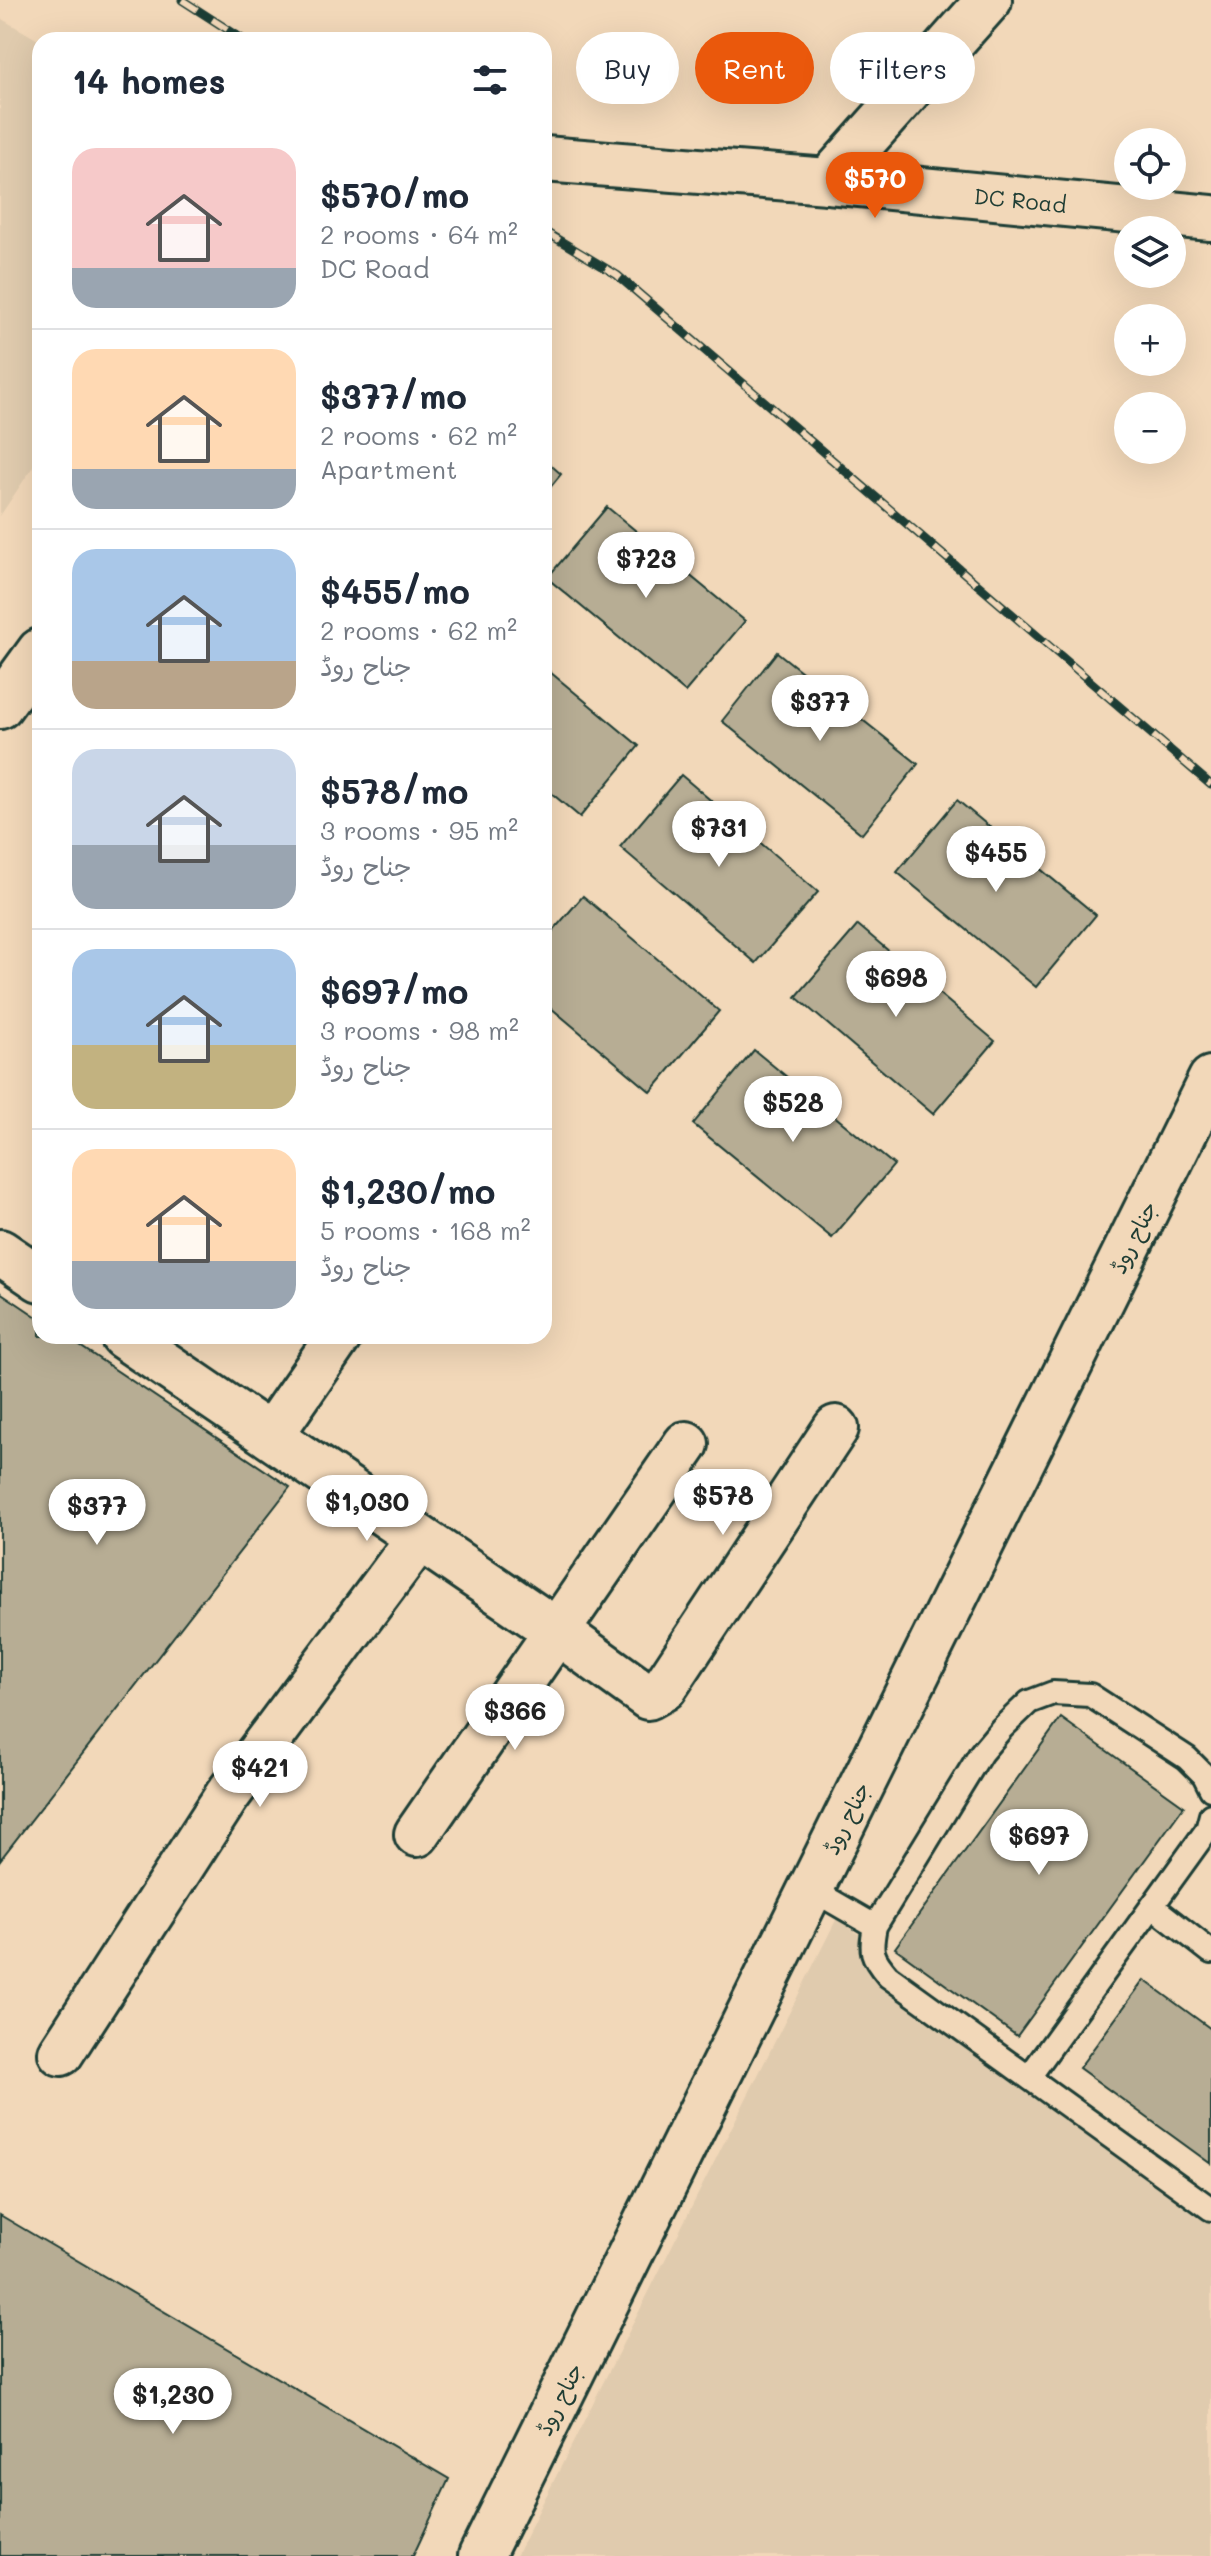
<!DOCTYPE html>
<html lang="en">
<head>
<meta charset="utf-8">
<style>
  body { margin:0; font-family:Mali,"Playpen Sans Arabic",sans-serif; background:#f6f6f7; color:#1f2937; height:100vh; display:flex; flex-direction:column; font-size:30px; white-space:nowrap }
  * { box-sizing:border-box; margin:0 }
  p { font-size:26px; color:#747a83 }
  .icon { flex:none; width:44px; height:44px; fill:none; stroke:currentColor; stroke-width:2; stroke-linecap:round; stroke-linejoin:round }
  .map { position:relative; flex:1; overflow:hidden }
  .sheet { position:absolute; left:32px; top:32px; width:520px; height:1312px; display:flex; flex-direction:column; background:#fff; border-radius:24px; box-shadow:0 8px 32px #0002 }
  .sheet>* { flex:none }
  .hud { position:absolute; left:576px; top:32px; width:514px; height:72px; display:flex; gap:16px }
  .tools { position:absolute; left:1114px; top:128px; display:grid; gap:16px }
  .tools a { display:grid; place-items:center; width:72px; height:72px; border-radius:50%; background:#fff; box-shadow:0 8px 32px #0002; font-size:40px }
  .price { position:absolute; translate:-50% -68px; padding:0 18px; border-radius:28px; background:#fff; color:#222; font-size:26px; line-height:52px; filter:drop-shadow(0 2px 4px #0008) }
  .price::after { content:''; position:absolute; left:50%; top:48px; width:24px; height:18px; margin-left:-12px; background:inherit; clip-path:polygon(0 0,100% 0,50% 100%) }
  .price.selected { background:#ea580c; color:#fff }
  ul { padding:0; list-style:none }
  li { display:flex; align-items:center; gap:24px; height:200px; padding:0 40px }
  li+li { border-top:2px solid #e0e1e3 }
  li span { display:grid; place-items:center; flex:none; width:224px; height:160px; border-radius:24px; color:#555 }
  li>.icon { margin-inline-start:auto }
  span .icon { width:96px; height:96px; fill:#fffc; stroke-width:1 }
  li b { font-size:34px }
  h2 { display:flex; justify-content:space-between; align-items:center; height:96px; padding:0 40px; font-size:34px }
  .tag { padding:0 28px; border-radius:36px; background:#fff; box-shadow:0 8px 32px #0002; font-size:28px; line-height:72px }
  .tag.selected { background:#ea580c; color:#fff }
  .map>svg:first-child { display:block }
  .built { fill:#e0cbae }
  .building { fill:#b7ad94; stroke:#1f3d34; stroke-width:2 }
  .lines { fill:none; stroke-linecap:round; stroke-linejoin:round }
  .service-casing { stroke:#1f3d34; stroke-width:28 }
  .minor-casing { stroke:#1f3d34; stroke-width:50 }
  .secondary-casing { stroke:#1f3d34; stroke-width:50 }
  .primary-casing { stroke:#1f3d34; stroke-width:50 }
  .service { stroke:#f2d8b9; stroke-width:22 }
  .minor { stroke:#f2d8b9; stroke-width:44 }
  .secondary { stroke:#f2d8b9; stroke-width:44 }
  .primary { stroke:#f2d8b9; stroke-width:44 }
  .rail-casing { stroke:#1f3d34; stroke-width:9 }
  .rail { stroke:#f2d8b9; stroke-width:6; stroke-dasharray:18; stroke-linecap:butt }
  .labels { text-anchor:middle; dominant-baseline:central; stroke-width:6; stroke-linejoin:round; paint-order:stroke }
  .street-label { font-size:22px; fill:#1f3d34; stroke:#f2d8b9 }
</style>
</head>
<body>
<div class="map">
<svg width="1211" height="2556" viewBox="0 0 1211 2556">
  <rect width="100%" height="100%" fill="#f2d8b9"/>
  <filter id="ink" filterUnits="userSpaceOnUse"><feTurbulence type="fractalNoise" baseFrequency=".0125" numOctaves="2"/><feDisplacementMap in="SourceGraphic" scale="16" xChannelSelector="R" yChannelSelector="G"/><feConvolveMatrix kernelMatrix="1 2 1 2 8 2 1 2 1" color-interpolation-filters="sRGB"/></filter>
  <g filter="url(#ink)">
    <!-- built -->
    <path class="built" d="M0,18L40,41V456L0,516Z
      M837,1918L1211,2205V2556H516Z"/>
    <!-- building -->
    <path class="building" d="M544,459L561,474L544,495Z
      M607,507L745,621L685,692L547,578Z
      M777,652L918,764L862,834L722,721Z
      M544,667L639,746L580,817L544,787Z
      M681,775L818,892L756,963L620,847Z
      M957,800L1096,915L1036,987L897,872Z
      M583,896L719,1011L651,1092L544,1002V941Z
      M858,925L995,1041L933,1114L796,997Z
      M754,1050L894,1165L832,1238L693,1124Z
      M0,1292L40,1319V1336H65L290,1487L0,1860Z
      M1061,1718L1184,1806L1017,2036L895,1948Z
      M1144,1980L1211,2029V2164L1079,2068Z
      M0,2215L449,2479L413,2556H0Z"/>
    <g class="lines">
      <defs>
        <path id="service" d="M1211,1789L1204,1775L1187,1758L1090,1695L1053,1693L1029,1702L1002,1728L981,1753L875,1926C870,1951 871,1956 888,1976L1211,2209
          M811,1889L875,1926
          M1152,1906L1211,1952
          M1029,2077L1207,1830L1211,1815"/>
        <path id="minor" d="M828,181L989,0
          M0,1252L40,1279
          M123,1336L558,1632L648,1697L664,1688L836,1428
          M270,1436L339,1336
          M417,1834L686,1444
          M61,2053L227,1796L419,1538"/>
        <g id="secondary">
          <path id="s1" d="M544,159L828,181L1211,218"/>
          <path d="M0,706L40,651"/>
        </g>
        <path id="primary" d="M481,2556L1211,1079"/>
      </defs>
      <!-- service casing -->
      <use href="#service" class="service-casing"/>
      <!-- minor casing -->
      <use href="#minor" class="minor-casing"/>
      <!-- secondary casing -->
      <use href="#secondary" class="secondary-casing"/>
      <!-- primary casing -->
      <use href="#primary" class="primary-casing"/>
      <!-- service -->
      <use href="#service" class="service"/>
      <!-- minor -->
      <use href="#minor" class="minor"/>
      <!-- secondary -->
      <use href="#secondary" class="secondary"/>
      <!-- primary -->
      <use href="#primary" class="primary"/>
      <defs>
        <path id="rail" d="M182,0L244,40
          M544,231L617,275L1211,785"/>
      </defs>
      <!-- rail casing -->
      <use href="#rail" class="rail-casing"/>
      <!-- rail -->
      <use href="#rail" class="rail"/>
    </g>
  </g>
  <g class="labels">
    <!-- street labels -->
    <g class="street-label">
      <text stroke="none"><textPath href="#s1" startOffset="478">DC Road</textPath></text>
      <text transform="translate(1133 1237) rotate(-64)">جناح روڈ</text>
      <text transform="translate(846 1818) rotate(-64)">جناح روڈ</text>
      <text transform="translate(559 2399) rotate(-64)">جناح روڈ</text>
    </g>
  </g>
</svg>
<div class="tools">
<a><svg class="icon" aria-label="locate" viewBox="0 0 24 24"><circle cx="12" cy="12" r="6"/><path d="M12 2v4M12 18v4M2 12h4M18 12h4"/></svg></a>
<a><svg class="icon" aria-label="layers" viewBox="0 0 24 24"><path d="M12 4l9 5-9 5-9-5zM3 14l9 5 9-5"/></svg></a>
<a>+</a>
<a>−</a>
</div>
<b class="price selected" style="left:875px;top:220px">$570</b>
<b class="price" style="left:646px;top:600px">$723</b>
<b class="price" style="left:820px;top:743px">$377</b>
<b class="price" style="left:719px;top:869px">$731</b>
<b class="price" style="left:996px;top:894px">$455</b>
<b class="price" style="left:896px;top:1019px">$698</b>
<b class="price" style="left:793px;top:1144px">$528</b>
<b class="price" style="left:723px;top:1537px">$578</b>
<b class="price" style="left:367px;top:1543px">$1,030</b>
<b class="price" style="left:97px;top:1547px">$377</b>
<b class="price" style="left:515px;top:1752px">$366</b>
<b class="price" style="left:260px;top:1809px">$421</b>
<b class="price" style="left:1039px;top:1877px">$697</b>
<b class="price" style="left:173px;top:2436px">$1,230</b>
<div class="hud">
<a class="tag">Buy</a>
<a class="tag selected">Rent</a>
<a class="tag">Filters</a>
</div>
<section class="sheet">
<h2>14 homes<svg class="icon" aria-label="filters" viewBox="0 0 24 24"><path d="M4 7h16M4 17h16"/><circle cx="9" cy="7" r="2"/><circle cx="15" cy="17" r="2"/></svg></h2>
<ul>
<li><span style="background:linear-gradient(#f6c9c9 75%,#9aa5b1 0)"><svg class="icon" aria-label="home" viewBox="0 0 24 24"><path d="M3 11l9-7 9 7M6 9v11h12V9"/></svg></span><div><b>$570/mo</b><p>2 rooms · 64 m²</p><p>DC Road</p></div></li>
<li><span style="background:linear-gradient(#ffd9b3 75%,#9aa5b1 0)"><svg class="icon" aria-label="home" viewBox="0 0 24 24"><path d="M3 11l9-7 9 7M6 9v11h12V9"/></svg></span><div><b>$377/mo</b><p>2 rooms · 62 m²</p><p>Apartment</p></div></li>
<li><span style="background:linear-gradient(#a9c7e8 70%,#b9a48a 0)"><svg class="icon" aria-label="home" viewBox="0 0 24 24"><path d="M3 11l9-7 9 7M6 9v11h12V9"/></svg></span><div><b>$455/mo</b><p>2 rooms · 62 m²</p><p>جناح روڈ</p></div></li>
<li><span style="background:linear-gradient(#c9d6e8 60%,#9aa5b1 0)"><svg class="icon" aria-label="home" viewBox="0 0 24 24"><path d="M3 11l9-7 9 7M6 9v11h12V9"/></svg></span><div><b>$578/mo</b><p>3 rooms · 95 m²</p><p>جناح روڈ</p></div></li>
<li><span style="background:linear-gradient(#a9c7e8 60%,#c2b280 0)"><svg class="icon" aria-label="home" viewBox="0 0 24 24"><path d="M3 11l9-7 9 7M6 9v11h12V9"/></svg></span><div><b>$697/mo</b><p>3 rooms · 98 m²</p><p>جناح روڈ</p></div></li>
<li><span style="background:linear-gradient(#ffd9b3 70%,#9aa5b1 0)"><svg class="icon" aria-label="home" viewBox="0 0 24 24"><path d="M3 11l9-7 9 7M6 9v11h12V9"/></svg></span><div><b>$1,230/mo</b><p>5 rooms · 168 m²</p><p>جناح روڈ</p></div></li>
</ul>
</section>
</div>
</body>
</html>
